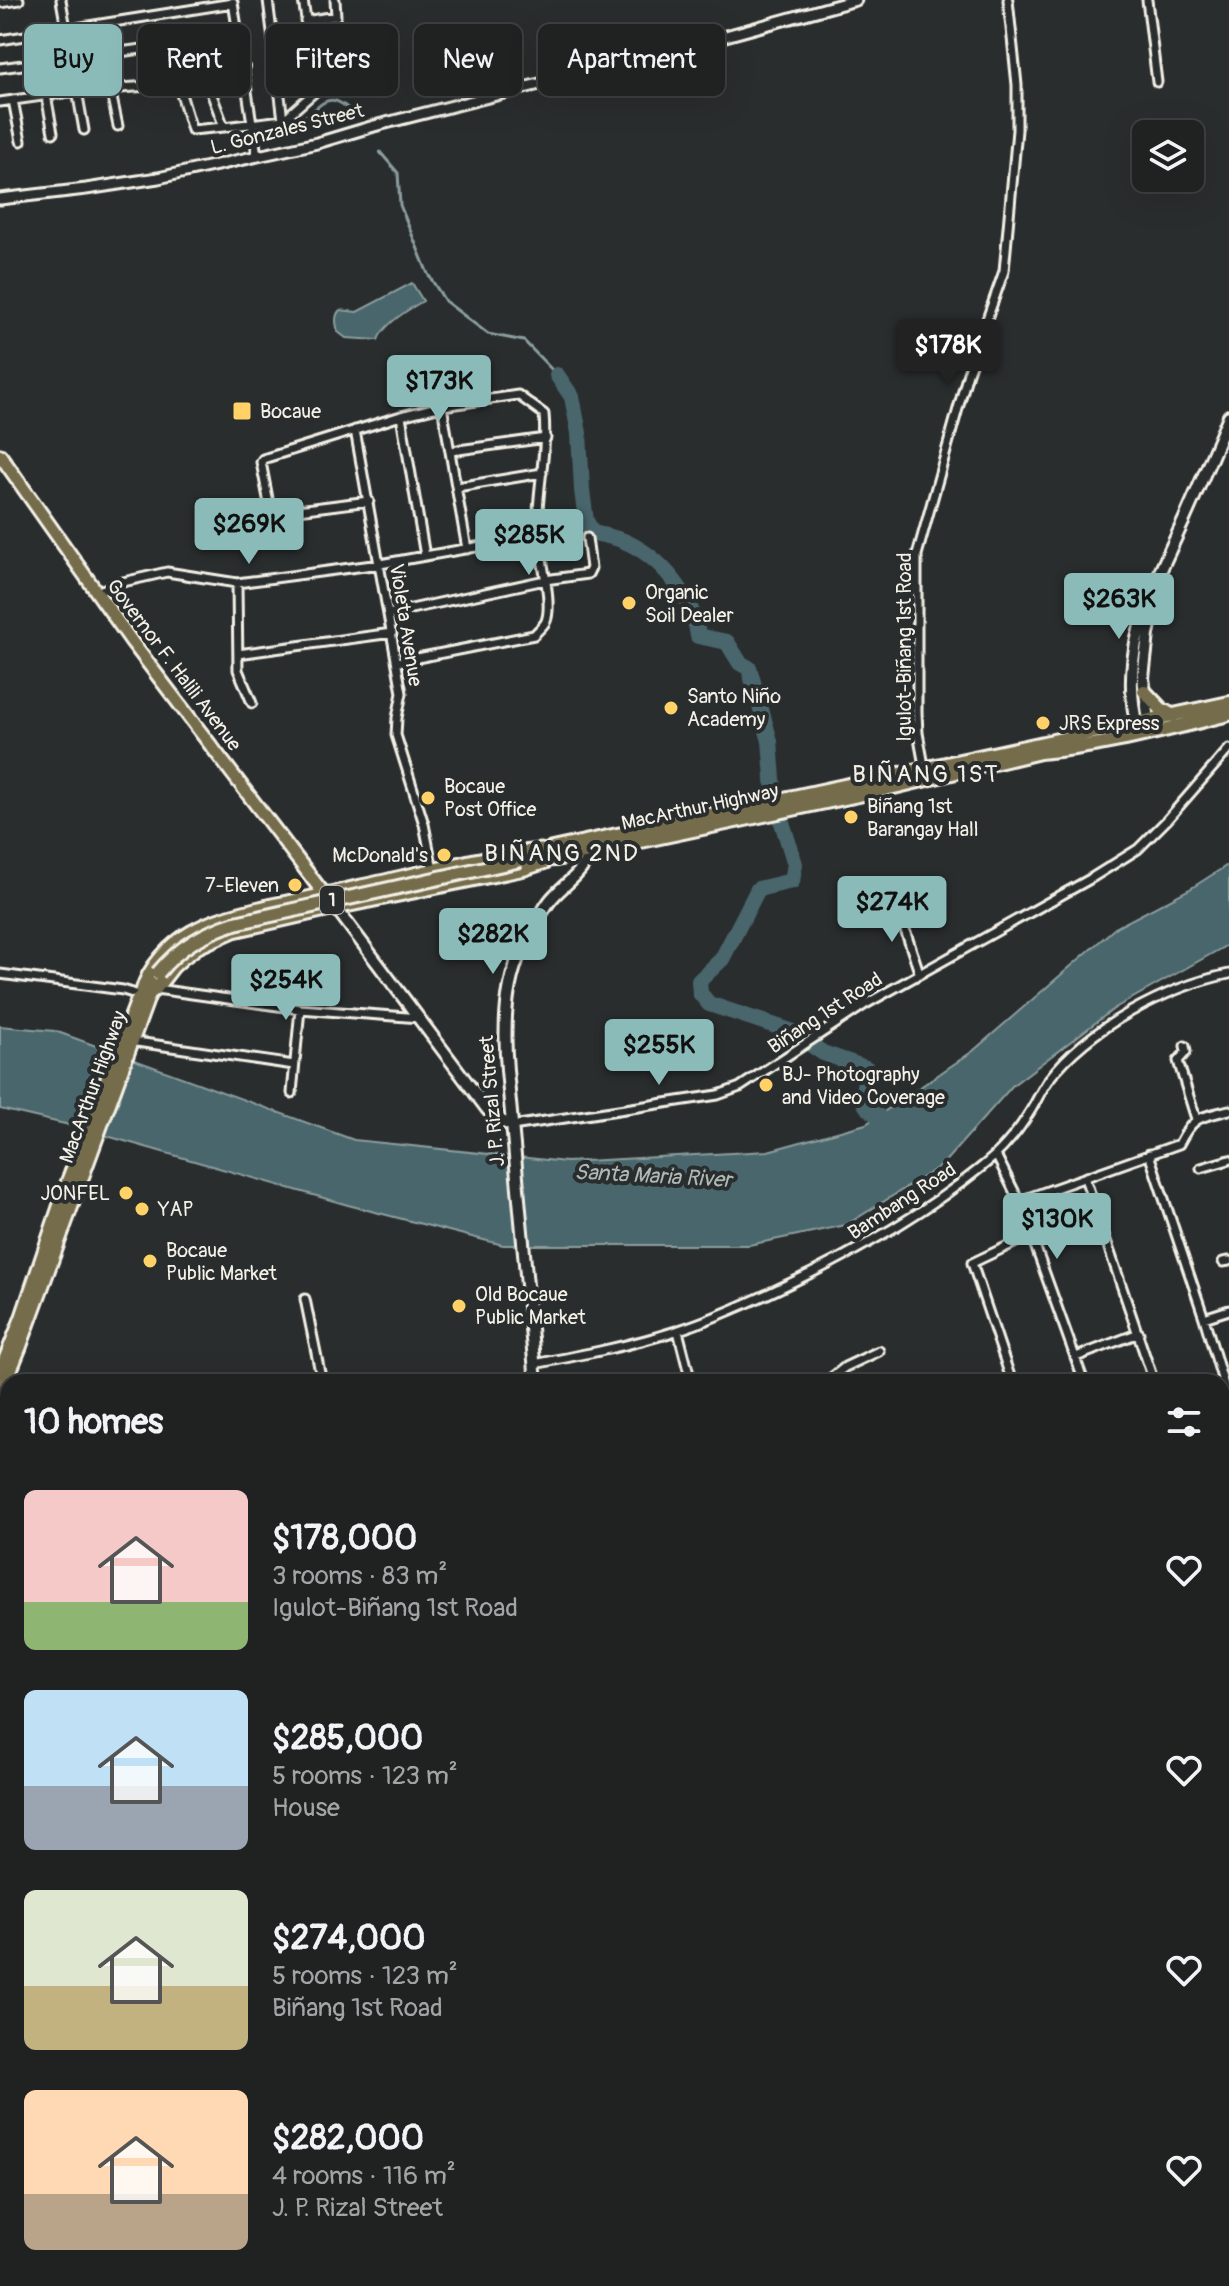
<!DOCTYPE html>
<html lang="en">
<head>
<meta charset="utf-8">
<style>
  body { margin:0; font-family:Pangolin,sans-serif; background:#2d2f2f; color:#f1f3f6; height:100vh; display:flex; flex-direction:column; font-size:30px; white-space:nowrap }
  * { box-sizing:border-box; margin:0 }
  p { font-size:26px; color:#a2a4a5 }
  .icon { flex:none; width:44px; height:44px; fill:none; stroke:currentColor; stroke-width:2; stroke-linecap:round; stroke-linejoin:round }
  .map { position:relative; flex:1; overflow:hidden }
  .sheet { position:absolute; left:0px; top:1374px; width:1230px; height:912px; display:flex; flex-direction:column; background:#202222; border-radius:24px 24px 0 0; box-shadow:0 8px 32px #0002,0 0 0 2px #3d3f40 }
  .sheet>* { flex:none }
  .guide { position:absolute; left:24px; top:24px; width:800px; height:72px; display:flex; gap:16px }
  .tools { position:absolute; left:1132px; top:120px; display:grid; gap:16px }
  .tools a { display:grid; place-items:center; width:72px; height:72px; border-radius:12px; background:#202222; box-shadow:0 8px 32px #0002,0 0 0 2px #3d3f40; font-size:40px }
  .price { position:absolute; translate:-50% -68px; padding:0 18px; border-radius:8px; background:#8bbbb9; color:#111; font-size:26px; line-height:52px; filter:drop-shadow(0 2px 4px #0008) }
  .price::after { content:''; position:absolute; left:50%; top:48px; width:24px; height:18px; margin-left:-12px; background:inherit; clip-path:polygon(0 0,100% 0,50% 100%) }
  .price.on { background:#222; color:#fff }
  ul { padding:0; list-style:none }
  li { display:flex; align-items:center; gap:24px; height:200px; padding:0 24px }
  li span { display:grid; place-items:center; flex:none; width:224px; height:160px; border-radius:12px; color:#555 }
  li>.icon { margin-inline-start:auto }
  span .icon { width:96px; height:96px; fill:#fffc; stroke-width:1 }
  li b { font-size:34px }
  h2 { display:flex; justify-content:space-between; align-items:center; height:96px; padding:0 24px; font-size:34px }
  .tag { padding:0 28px; border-radius:12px; background:#202222; box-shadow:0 8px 32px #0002,0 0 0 2px #3d3f40; font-size:28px; line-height:72px }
  .tag.on { background:#8bbbb9; color:#111 }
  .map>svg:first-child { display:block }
  .water { fill:#48666c; stroke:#8d9e9e; stroke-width:2 }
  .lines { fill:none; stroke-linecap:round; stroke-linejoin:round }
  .stream { stroke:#8d9e9e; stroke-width:3 }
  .river { stroke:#48666c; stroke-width:16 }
  .minor-casing { stroke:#f4f1e8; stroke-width:13 }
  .tertiary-casing { stroke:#f4f1e8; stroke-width:15 }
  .secondary-casing { stroke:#f4f1e8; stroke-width:16 }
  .primary-casing { stroke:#f4f1e8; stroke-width:17 }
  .trunk-casing { stroke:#f4f1e8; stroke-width:18 }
  .minor { stroke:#2a2d2e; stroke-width:7 }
  .tertiary { stroke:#2a2d2e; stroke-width:9 }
  .secondary { stroke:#2a2d2e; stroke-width:10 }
  .primary { stroke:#746c4b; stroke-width:11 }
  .trunk { stroke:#746c4b; stroke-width:12 }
  .trunk-bridge-casing { stroke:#f4f1e8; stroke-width:18; stroke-linecap:butt }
  .trunk-bridge { stroke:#746c4b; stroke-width:12 }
  .poi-dot { fill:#ffd166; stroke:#2a2d2e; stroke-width:3 }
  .labels { text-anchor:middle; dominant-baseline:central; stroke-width:8; stroke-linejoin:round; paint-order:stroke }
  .shield { fill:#2a2d2e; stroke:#b7b6b0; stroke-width:2 }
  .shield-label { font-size:18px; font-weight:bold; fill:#f4f1e8 }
  .street-label { font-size:20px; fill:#f4f1e8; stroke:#2a2d2e }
  .poi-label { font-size:20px; fill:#f4f1e8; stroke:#2a2d2e; text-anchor:start }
  .water-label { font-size:22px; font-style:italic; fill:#afb9b6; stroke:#2a2d2e }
  .quarter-label { font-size:24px; letter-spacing:2px; fill:#f4f1e8; stroke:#2a2d2e }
</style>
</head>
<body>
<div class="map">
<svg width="1229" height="2286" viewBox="0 0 1229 2286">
  <rect width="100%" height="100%" fill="#2a2d2e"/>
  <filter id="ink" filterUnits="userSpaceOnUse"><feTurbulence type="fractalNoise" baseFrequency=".0125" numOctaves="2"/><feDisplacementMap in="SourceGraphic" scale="16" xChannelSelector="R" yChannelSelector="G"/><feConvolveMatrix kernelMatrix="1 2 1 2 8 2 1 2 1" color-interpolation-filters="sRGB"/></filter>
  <g filter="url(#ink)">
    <!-- water -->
    <path class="water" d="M412,283L423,301C409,309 383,325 378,340L346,338L338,332C336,324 334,316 340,310L357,312Z
      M1229,864V944L1115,1008L1013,1085L942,1165L846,1225L749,1245H503L348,1205L65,1124L0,1109V1026L55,1031L354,1140L566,1162L768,1151L866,1124L973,1051L1115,928L1190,889Z"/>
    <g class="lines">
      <!-- stream -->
      <path class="stream" d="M264,126C275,127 285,128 295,123C327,106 324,84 359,118
        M380,152L398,173L400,205L428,274L445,301L488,334L524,341L557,375"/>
      <!-- river -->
      <path class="river" d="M557,375L572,397L579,433L582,490L586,521L593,533C603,535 614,537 624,541C661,557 693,596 698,636L727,642L740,663L749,668L770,741L774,791
        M780,816L795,864L792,881L758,889L722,959L699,981L700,993L709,1004L791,1031L823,1053L866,1068V1079L861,1097L867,1107L893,1129"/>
      <defs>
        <path id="minor" d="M61,0L84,130
          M268,0L283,120
          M1147,0L1157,82
          M233,2L257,155
          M0,3L19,0
          M305,21L336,16L335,0
          M0,40L233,3
          M0,68L239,36
          M178,84L192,130L224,127L206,79
          M110,88L118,126
          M46,95L53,133
          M13,100L21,141
          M0,102L77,91L178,84L206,79L245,68
          M224,127L283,120L317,90L303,0
          M442,406L467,549
          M401,416L425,556
          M355,430L402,693L397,718L396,735L424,824L433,870
          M451,451L546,438
          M457,487L542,473
          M369,501L274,513L270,509L261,462L263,459L401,416L442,406L518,395L544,414C548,456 534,498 539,540C541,560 553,603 546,621C544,626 537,631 534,635L397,662
          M237,583L238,670L252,703
          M96,592L123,582L167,572L237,583L380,564L538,536
          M388,614L545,580L588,574L591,568L587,538
          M238,654L392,633
          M925,771L918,733L917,712V555L968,373L1004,271L1017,130V85L1008,0
          M897,906L919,972
          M0,974L123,990L142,996
          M156,989L300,1009L420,1018
          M130,1041L294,1065
          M1185,1046L1186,1052L1178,1061L1196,1119
          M292,1093L300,1009
          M512,1126L718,1095L740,1087L864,1005L1090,879L1138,849L1167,820L1229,749
          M1149,1154L1204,1318L1229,1402
          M996,1155L1019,1201L1084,1382
          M1201,1168L1229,1160
          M1085,1178L1154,1382
          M1019,1201L1179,1144C1194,1115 1199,1118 1229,1110
          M1223,1262L1229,1261
          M305,1299L322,1382
          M1204,1318L1229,1310
          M678,1331L691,1382
          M1076,1357L1139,1333
          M534,1364C582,1355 629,1346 676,1331C710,1320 744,1305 776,1290C847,1257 918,1218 979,1169C999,1154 1018,1132 1031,1110C1037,1100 1042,1089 1049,1079C1089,1027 1166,987 1229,974
          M826,1382L845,1367L879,1351
          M1012,1382L972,1263L1031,1235
          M1222,1426L1229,1425
          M1222,1473L1229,1472
          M0,1713L8,1711
          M1222,1737L1229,1738
          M0,1797L8,1795
          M0,2001L8,1996
          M80,2278L81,2286
          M259,2286L260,2278
          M320,2286L321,2278
          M379,2286L380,2278"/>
        <path id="tertiary" d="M0,199L86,189L158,178L317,143L374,126L693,45L856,0
          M0,1598L8,1594"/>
        <path id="secondary" d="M1150,728L1143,678L1148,634L1160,578
          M1138,730C1117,652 1153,587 1185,518C1200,484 1215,450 1229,416
          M336,908L487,1109L496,1118L512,1126
          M536,1382L507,1070C502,1010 507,962 543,911C546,906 550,900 554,896C567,881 590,870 587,847
          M0,1656L8,1655"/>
        <path id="primary" d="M0,455L132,642L324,894
          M142,991C148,967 170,944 191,932C216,917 244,912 272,905C302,899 332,893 361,886C421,874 480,855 541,850
          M149,994L156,989L173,967L183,958L198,947L234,931L326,910L525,869L546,862"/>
        <path id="trunk" d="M1144,691L1161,709L1173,716
          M521,860L552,849L1229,703
          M532,860L556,859L873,792L1040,752C1104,747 1167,729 1229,714
          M0,1373L22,1318L69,1179L137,1002L146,988
          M0,1395L20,1346L149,994L151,984"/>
      </defs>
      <!-- minor casing -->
      <use href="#minor" class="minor-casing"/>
      <!-- tertiary casing -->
      <use href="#tertiary" class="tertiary-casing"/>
      <!-- secondary casing -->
      <use href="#secondary" class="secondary-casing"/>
      <!-- primary casing -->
      <use href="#primary" class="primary-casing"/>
      <!-- trunk casing -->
      <use href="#trunk" class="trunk-casing"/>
      <!-- minor -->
      <use href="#minor" class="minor"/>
      <!-- tertiary -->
      <use href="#tertiary" class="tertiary"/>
      <!-- secondary -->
      <use href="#secondary" class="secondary"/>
      <!-- primary -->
      <use href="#primary" class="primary"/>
      <!-- trunk -->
      <use href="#trunk" class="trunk"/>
      <defs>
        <path id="trunk-bridge" d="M158,973C179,947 204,933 235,923L521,860"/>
      </defs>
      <!-- trunk-bridge casing -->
      <use href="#trunk-bridge" class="trunk-bridge-casing"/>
      <!-- trunk-bridge -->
      <use href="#trunk-bridge" class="trunk-bridge"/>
    </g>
  </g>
  <!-- markers -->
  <g class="poi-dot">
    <rect x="232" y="401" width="20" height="20" rx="4"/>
    <circle cx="629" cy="603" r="8"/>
    <circle cx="671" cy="708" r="8"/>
    <circle cx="1043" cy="723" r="8"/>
    <circle cx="428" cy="798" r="8"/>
    <circle cx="851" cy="817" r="8"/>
    <circle cx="444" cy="855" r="8"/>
    <circle cx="295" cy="885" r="8"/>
    <circle cx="766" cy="1085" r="8"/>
    <circle cx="126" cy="1193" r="8"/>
    <circle cx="142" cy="1209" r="8"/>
    <circle cx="150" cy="1261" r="8"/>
    <circle cx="459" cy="1306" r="8"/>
  </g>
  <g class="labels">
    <!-- shield labels -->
    <rect class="shield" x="320" y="886" width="24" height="28" rx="6"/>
    <g class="shield-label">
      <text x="332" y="900">1</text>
    </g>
    <!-- street labels -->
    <g class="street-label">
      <text transform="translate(287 129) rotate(-14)">L. Gonzales Street</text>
      <text transform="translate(406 625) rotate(81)">Violeta Avenue</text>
      <text transform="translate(904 647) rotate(-90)">Igulot-Biñang 1st Road</text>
      <text transform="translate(174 665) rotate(53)">Governor F. Halili Avenue</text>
      <text transform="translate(700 807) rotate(-12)">MacArthur Highway</text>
      <text transform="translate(825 1013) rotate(-33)">Biñang 1st Road</text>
      <text transform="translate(93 1087) rotate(-70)">MacArthur Highway</text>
      <text transform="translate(492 1101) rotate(-95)">J. P. Rizal Street</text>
      <text transform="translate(902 1201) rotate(-33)">Bambang Road</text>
    </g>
    <!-- poi labels -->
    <g class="poi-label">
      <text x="260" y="411">Bocaue</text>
      <text x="645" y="592">Organic<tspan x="645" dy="23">Soil Dealer</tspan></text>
      <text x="687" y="696">Santo Niño<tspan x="687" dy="23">Academy</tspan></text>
      <text x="1059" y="723">JRS Express</text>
      <text x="444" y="786">Bocaue<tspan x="444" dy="23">Post Office</tspan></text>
      <text x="867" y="806">Biñang 1st<tspan x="867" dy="23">Barangay Hall</tspan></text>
      <text x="428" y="855" text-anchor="end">McDonald's</text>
      <text x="279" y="885" text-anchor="end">7-Eleven</text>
      <text x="782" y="1074">BJ- Photography<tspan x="782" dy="23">and Video Coverage</tspan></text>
      <text x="110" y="1193" text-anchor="end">JONFEL</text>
      <text x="158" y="1209">YAP</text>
      <text x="166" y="1250">Bocaue<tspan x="166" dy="23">Public Market</tspan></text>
      <text x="475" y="1294">Old Bocaue<tspan x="475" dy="23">Public Market</tspan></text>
    </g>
    <!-- water labels -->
    <g class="water-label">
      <text transform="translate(653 1176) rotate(3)">Santa Maria River</text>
    </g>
    <!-- quarter labels -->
    <g class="quarter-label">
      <text x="926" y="774">BIÑANG 1ST</text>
      <text x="562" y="853">BIÑANG 2ND</text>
    </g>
  </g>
</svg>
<div class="tools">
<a><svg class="icon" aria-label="layers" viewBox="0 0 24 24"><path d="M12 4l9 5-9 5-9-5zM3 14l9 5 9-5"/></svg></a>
</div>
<b class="price on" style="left:948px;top:387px">$178K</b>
<b class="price" style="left:439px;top:423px">$173K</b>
<b class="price" style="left:249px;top:566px">$269K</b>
<b class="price" style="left:529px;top:577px">$285K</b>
<b class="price" style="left:1119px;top:641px">$263K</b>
<b class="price" style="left:892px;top:944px">$274K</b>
<b class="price" style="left:493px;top:976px">$282K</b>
<b class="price" style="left:286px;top:1022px">$254K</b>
<b class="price" style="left:659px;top:1087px">$255K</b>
<b class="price" style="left:1057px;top:1261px">$130K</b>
<div class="guide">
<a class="tag on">Buy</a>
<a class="tag">Rent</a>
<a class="tag">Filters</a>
<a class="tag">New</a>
<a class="tag">Apartment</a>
</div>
<section class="sheet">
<h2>10 homes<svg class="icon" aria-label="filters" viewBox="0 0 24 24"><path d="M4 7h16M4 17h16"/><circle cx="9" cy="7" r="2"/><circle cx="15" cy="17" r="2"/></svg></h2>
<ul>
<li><span style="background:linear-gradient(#f6c9c9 70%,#8fb573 0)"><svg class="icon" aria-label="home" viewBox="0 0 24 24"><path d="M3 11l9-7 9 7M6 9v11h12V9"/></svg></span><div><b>$178,000</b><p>3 rooms · 83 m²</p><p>Igulot-Biñang 1st Road</p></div><svg class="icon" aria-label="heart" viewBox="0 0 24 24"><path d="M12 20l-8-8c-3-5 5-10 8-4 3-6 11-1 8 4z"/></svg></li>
<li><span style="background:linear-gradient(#bfe0f5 60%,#9aa5b1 0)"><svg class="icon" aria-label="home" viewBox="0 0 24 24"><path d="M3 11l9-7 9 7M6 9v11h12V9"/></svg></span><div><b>$285,000</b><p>5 rooms · 123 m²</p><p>House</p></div><svg class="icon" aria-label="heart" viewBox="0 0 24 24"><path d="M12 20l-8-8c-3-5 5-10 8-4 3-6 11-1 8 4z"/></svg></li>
<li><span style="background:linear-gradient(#dfe7d0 60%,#c2b280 0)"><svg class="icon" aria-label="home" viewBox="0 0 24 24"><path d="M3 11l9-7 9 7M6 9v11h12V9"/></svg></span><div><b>$274,000</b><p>5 rooms · 123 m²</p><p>Biñang 1st Road</p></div><svg class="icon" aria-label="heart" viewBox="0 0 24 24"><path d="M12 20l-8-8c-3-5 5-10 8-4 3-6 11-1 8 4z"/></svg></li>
<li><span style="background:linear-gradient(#ffd9b3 65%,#b9a48a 0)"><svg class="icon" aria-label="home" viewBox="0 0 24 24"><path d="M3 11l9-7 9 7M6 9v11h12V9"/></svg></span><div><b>$282,000</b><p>4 rooms · 116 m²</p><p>J. P. Rizal Street</p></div><svg class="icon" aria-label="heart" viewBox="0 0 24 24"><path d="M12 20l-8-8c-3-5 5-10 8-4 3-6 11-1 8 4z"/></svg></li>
</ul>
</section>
</div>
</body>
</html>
